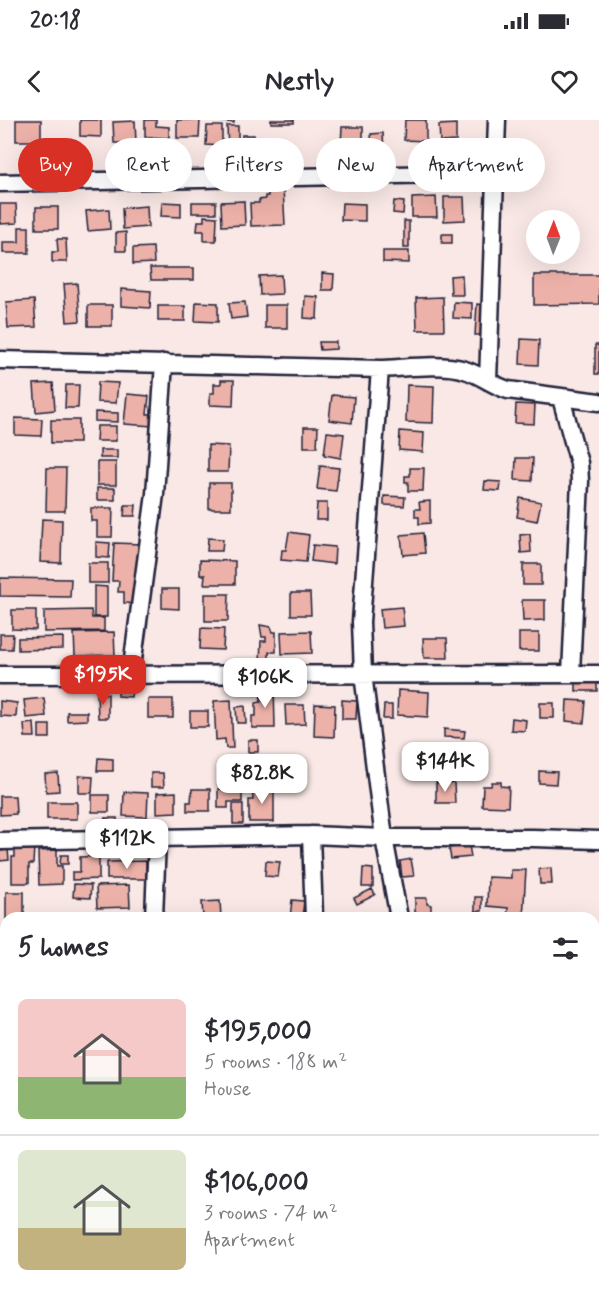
<!DOCTYPE html>
<html lang="en">
<head>
<meta charset="utf-8">
<style>
  body { margin:0; font-family:Mynerve,sans-serif; background:#f2f2f3; color:#2b2b33; height:100vh; display:flex; flex-direction:column; font-size:22px; white-space:nowrap }
  * { box-sizing:border-box; margin:0 }
  p { font-size:20px; color:#7c7c81 }
  .icon { flex:none; width:33px; height:33px; fill:none; stroke:currentColor; stroke-width:2; stroke-linecap:round; stroke-linejoin:round }
  .map { position:relative; flex:1; overflow:hidden }
  .details { position:absolute; left:0px; top:792px; width:600px; height:386px; display:flex; flex-direction:column; background:#fff; border-radius:18px 18px 0 0; box-shadow:0 6px 24px #0002 }
  .details>* { flex:none }
  .hud { position:absolute; left:18px; top:18px; width:564px; height:54px; display:flex; gap:12px }
  .needle { width:39px; rotate:1deg }
  .buttons { position:absolute; left:526px; top:90px; display:grid; gap:12px }
  .buttons a { display:grid; place-items:center; width:54px; height:54px; border-radius:50%; background:#fff; box-shadow:0 6px 24px #0002; font-size:30px }
  .price { position:absolute; translate:-50% -51px; padding:0 14px; border-radius:12px; background:#fff; color:#222; font-size:20px; line-height:39px; filter:drop-shadow(0 2px 3px #0008) }
  .price::after { content:''; position:absolute; left:50%; top:36px; width:18px; height:14px; margin-left:-9px; background:inherit; clip-path:polygon(0 0,100% 0,50% 100%) }
  .price.on { background:#d93025; color:#fff }
  ul { padding:0; list-style:none }
  li { display:flex; align-items:center; gap:18px; height:150px; padding:0 18px }
  li+li { border-top:2px solid #e1e1e2 }
  li span { display:grid; place-items:center; flex:none; width:168px; height:120px; border-radius:9px; color:#555 }
  li>.icon { margin-inline-start:auto }
  span .icon { width:72px; height:72px; fill:#fffc; stroke-width:1 }
  li b { font-size:26px }
  h2 { display:flex; justify-content:space-between; align-items:center; height:72px; padding:0 18px; font-size:26px }
  .pill { padding:0 21px; border-radius:27px; background:#fff; box-shadow:0 6px 24px #0002; font-size:21px; line-height:54px }
  .pill.on { background:#d93025; color:#fff }
  .status { display:flex; justify-content:space-between; align-items:center; height:42px; padding:0 30px; background:#fff; direction:ltr }
  .status svg { height:16px; fill:currentColor }
  header { display:flex; justify-content:space-between; align-items:center; height:78px; padding:0 18px; background:#fff; font-size:27px; font-weight:800 }
  .map>svg:first-child { display:block }
  .building { fill:#ecb1a8; stroke:#22223b; stroke-width:1.5 }
  .lines { fill:none; stroke-linecap:round; stroke-linejoin:round }
  .minor-casing { stroke:#22223b; stroke-width:21 }
  .minor { stroke:#fff; stroke-width:16 }
</style>
</head>
<body>
<div class="status"><b>20:18</b><svg viewBox="0 0 49 12"><path d="M0 12V9h3v3zM5 12V6h3v6zM10 12V3h3v9zM15 12V0h3v12zM26 1h20v11H26zM47 4h2v5h-2z"/></svg></div>
<header><svg class="icon" aria-label="back" viewBox="0 0 24 24"><path d="M15 5l-7 7 7 7"/></svg>Nestly<svg class="icon" aria-label="heart" viewBox="0 0 24 24"><path d="M12 20l-8-8c-3-5 5-10 8-4 3-6 11-1 8 4z"/></svg></header>
<div class="map">
<svg width="599" height="1177" viewBox="0 0 599 1177">
  <rect width="100%" height="100%" fill="#f9e8e5"/>
  <filter id="ink" filterUnits="userSpaceOnUse"><feTurbulence type="fractalNoise" baseFrequency=".0167" numOctaves="2"/><feDisplacementMap in="SourceGraphic" scale="12" xChannelSelector="R" yChannelSelector="G"/><feConvolveMatrix kernelMatrix="1 2 1 2 8 2 1 2 1" color-interpolation-filters="sRGB"/></filter>
  <g filter="url(#ink)">
    <!-- building -->
    <path class="building" d="M16,0H41V21H16Z
      M80,0H101V17L80,16Z
      M145,0H156V6L169,7V18L145,17Z
      M177,0H200L199,18H177Z
      M210,0H234V3Z
      M271,0H294V3H271Z
      M405,0H426V21L404,20Z
      M135,1L136,23H114L113,2Z
      M456,4V21L440,22L439,5Z
      M207,6H222V26L206,25Z
      M227,6H238V29H228Z
      M342,7H363V24H341Z
      M383,13L384,31H372L371,14Z
      M242,15H254V34H242Z
      M268,68H283L285,105L251,106L250,83H259V80L265,79V76H268Z
      M436,77L437,97H412V78Z
      M444,77H464L465,100L444,101Z
      M244,81L245,105L222,106L221,82Z
      M394,81L404,82L403,94L393,93Z
      M162,82L181,83V97L161,96Z
      M192,82H216V93H192Z
      M342,83L365,84V101L341,100Z
      M0,84H16L17,103L0,104Z
      M147,86L148,107L123,109L122,88Z
      M36,87H58V109H36Z
      M109,89L110,109L88,111L86,91Z
      M204,96L217,97L216,121H204V111H197L198,101H204Z
      M404,101H409V128H404Z
      M19,107H29V133H3V122H19Z
      M126,112V131H116V113Z
      M442,114H452V123H442Z
      M57,119H66L67,142H52V132H58Z
      M153,127L154,143L133,144V128Z
      M383,131H409V143L383,142Z
      M150,148H194V160H151Z
      M322,153L334,154L333,170H322Z
      M281,155L282,174L260,175L259,156Z
      M462,155L463,175H451L450,156Z
      M534,155H599V184L534,185Z
      M77,163L80,201L67,202L64,164Z
      M121,169L151,171L150,188L121,186Z
      M305,176L318,177L317,199L304,198Z
      M443,177L444,210H417L416,178Z
      M34,180L36,207L8,208L6,182Z
      M196,182L218,183V202L195,201Z
      M245,182L247,197L231,199L229,183Z
      M454,182L472,183V199L453,198Z
      M477,184L488,185L486,215H475Z
      M88,185H112V206H88Z
      M265,185H287V208H265Z
      M158,186H185V201H158Z
      M521,219L539,220L538,245L520,244Z
      M319,222H336V229L320,230Z
      M595,225H599V254H595Z
      M221,260H234L233,286L210,285V273H214V264H221Z
      M98,262L118,263L116,283L97,282Z
      M53,263L55,290L36,292L34,264Z
      M66,265H79L78,288H65Z
      M407,265L434,266L433,303L406,302Z
      M127,274L149,276L147,294H154L153,306L124,304Z
      M332,275L354,277L352,303L329,300Z
      M516,284L535,285L534,304L515,303Z
      M95,292L118,293V302L95,301Z
      M15,298L42,299L41,316L15,315Z
      M51,300H79V323H51Z
      M97,306H116V321H96Z
      M304,307H318L317,327H304Z
      M400,311L424,313L423,332L399,330Z
      M327,312L344,314L341,338L324,335Z
      M208,325L229,326L228,352H208Z
      M100,330H117V338H100Z
      M516,338H533L532,361L515,360Z
      M97,342H116V365H97Z
      M320,346L339,348L336,371L317,369Z
      M47,348H66L65,391H46Z
      M410,348H424L423,371H408V362H405V356H410Z
      M485,361L501,362L500,371L484,370Z
      M209,363H231V389H209Z
      M97,368H115V380H97Z
      M384,376L405,377L404,386L384,385Z
      M520,378L541,382L537,401L517,397Z
      M430,381V403L419,404V397H415V389H420L419,382Z
      M317,383H327V400H316Z
      M125,385H136L135,396H124Z
      M91,388H113L112,417H97V401H91Z
      M42,399L62,400L61,443L40,442Z
      M289,412L309,415L306,442L281,440L282,430H286Z
      M423,413L425,433L403,435L401,415Z
      M530,414L531,432L521,433L520,415Z
      M208,418L223,419L222,431H207Z
      M96,422L110,423L109,438L96,437Z
      M114,423L141,424L138,484L124,483V472H118L119,461H112Z
      M313,425L335,427L334,444L311,441Z
      M200,440L235,441V464H204L205,455H200Z
      M88,443H108V463H88Z
      M523,444H541V465H523Z
      M0,458L71,459L70,477L0,476Z
      M94,466L107,467V497H94Z
      M162,469H179V489L162,488Z
      M291,473H310L311,495H291Z
      M205,474H229L228,501H205Z
      M522,480H545V500L523,501Z
      M402,487L404,506L382,508L380,489Z
      M12,490H36V510L12,509Z
      M91,490L92,498H104V511L44,512V491Z
      M260,505L271,507L273,512H276V532H269V541H260L261,521H266V517H262Z
      M201,508L224,509L223,530L200,529Z
      M311,511L312,533L282,534L281,512Z
      M114,512L115,535L75,536L74,513Z
      M519,513H539V531H519Z
      M0,514H13L12,529H0Z
      M63,517V529L18,530V518Z
      M423,518H447L448,538H424Z
      M597,560V571H576V561Z
      M260,565H274L275,608H252V596H256V583L261,582Z
      M118,569L132,570L131,577L118,576Z
      M398,570L429,572L428,597L397,595Z
      M97,574H108V598H98Z
      M44,578L46,596L26,598L24,580Z
      M148,579H173V598H148Z
      M231,580L233,628H226L225,619L216,620L214,581Z
      M342,580L357,581L356,599H342Z
      M567,580L586,581L584,603L566,601Z
      M0,581L17,583L16,597L0,596Z
      M540,583H554V598H540Z
      M315,584L335,585L334,617L314,616Z
      M285,585H304L305,604L286,605Z
      M384,585H392V599H383Z
      M245,586L246,603H237L236,587Z
      M190,591H208V607H190Z
      M67,592H87V600L67,601Z
      M512,598L526,600L525,611L511,610Z
      M34,603L35,617H25L24,604Z
      M39,605H50V618H39Z
      M444,609L465,611L464,618L444,617Z
      M248,620H258V632H248Z
      M98,638L113,639V651H97Z
      M539,651L557,652L556,664L539,663Z
      M58,653L59,671L46,672L45,654Z
      M151,653H163L164,667H151Z
      M79,656L93,657L92,673H79Z
      M492,662H501V666L509,667L508,687L482,686L483,666H491Z
      M436,663H454L455,683H436Z
      M252,666H274V702H249V680H253Z
      M192,669H210V691H187V682H191Z
      M218,669H242V682H228V688H218Z
      M124,672L148,673L147,697L123,696Z
      M176,672V692L157,693V673Z
      M92,675H109V692H92Z
      M0,676H15L16,694L0,695Z
      M47,682H77V699H47Z
      M233,684H243V704H233Z
      M105,698H117V704L104,703Z
      M469,725L471,737L451,739L449,728Z
      M15,726H34L33,744H29V763H12V737H15Z
      M8,730L9,740L0,741V731Z
      M57,730V746H62V764L39,765L38,731Z
      M61,735H68V744H60Z
      M99,736V759L72,760V752H80V737Z
      M411,739L414,756L402,757L400,741Z
      M146,741V759H107V742Z
      M266,741L280,742L278,757L265,756Z
      M363,748L373,749V767H362Z
      M551,748L552,764H540L539,749Z
      M511,750H526L523,798H507L508,788L487,786L488,757L511,758Z
      M74,764L91,765L90,778L73,777Z
      M129,765L130,787L97,788L96,766Z
      M372,769L375,775L357,784L354,778Z
      M6,772H24V798L6,799Z
      M475,777H482V791H475Z
      M415,778H427V784L431,785V793H415Z
      M292,780L304,781L302,798H290Z
      M220,781L221,798H203L202,782Z
      M73,795H101V798H73Z
      M599,921V935L594,936V922Z
      M594,1144H599V1156H594Z
      M189,1172H207V1174L190,1176Z
      M269,1172H295V1177H269Z"/>
    <g class="lines">
      <defs>
        <path id="minor" d="M0,63L494,53
          M0,240L380,249C406,248 441,243 465,250C481,255 492,265 508,270L599,282
          M380,249L361,502L363,554L384,718L399,798
          M488,261L497,0
          M561,278L579,343L580,361L571,553
          M131,554L155,374L164,243
          M0,555L599,554
          M311,715L314,798
          M0,721L311,715L384,718H533L599,720
          M154,798L157,718
          M594,885L599,886
          M594,1098L599,1097
          M0,1135H6
          M147,1172L148,1177
          M324,1172V1177
          M491,1172V1177"/>
      </defs>
      <!-- minor casing -->
      <use href="#minor" class="minor-casing"/>
      <!-- minor -->
      <use href="#minor" class="minor"/>
    </g>
  </g>
</svg>
<div class="buttons">
<a><svg class="needle" viewBox="-14 -14 28 28"><path d="M0-13l5 13h-10z" fill="#e53935"/><path d="M0 13l5-13h-10z" fill="#7c7c81"/></svg></a>
</div>
<b class="price on" style="left:103px;top:586px">$195K</b>
<b class="price" style="left:265px;top:589px">$106K</b>
<b class="price" style="left:445px;top:673px">$144K</b>
<b class="price" style="left:262px;top:685px">$82.8K</b>
<b class="price" style="left:127px;top:750px">$112K</b>
<div class="hud">
<a class="pill on">Buy</a>
<a class="pill">Rent</a>
<a class="pill">Filters</a>
<a class="pill">New</a>
<a class="pill">Apartment</a>
</div>
<section class="details">
<h2>5 homes<svg class="icon" aria-label="filters" viewBox="0 0 24 24"><path d="M4 7h16M4 17h16"/><circle cx="9" cy="7" r="2"/><circle cx="15" cy="17" r="2"/></svg></h2>
<ul>
<li><span style="background:linear-gradient(#f6c9c9 65%,#8fb573 0)"><svg class="icon" aria-label="home" viewBox="0 0 24 24"><path d="M3 11l9-7 9 7M6 9v11h12V9"/></svg></span><div><b>$195,000</b><p>5 rooms · 188 m²</p><p>House</p></div></li>
<li><span style="background:linear-gradient(#dfe7d0 65%,#c2b280 0)"><svg class="icon" aria-label="home" viewBox="0 0 24 24"><path d="M3 11l9-7 9 7M6 9v11h12V9"/></svg></span><div><b>$106,000</b><p>3 rooms · 74 m²</p><p>Apartment</p></div></li>
</ul>
</section>
</div>
</body>
</html>
